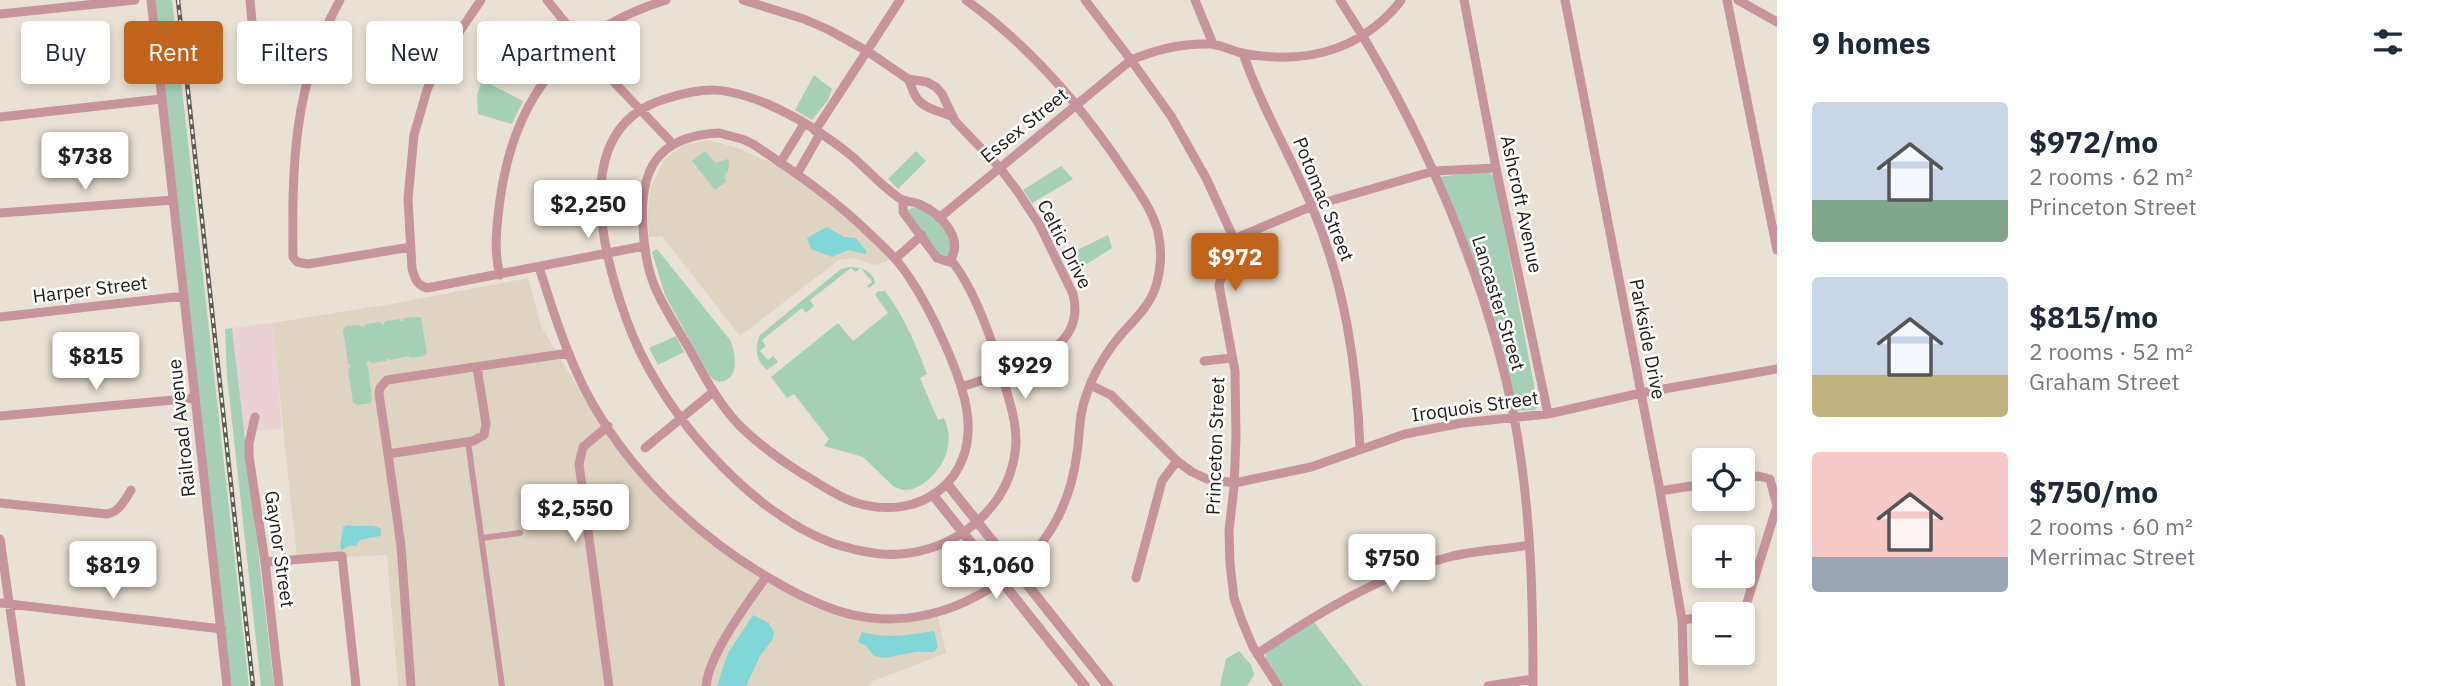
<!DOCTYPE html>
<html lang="en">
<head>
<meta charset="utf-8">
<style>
  body { margin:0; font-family:"IBM Plex Sans",sans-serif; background:#f6f6f7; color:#1f2937; height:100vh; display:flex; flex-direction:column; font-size:26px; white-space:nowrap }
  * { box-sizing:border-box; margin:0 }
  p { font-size:23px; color:#747a83 }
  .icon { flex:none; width:38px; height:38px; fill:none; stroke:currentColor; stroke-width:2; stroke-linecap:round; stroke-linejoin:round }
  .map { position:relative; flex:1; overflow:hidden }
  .side { display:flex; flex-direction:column; background:#fff; width:665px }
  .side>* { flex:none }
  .banner { position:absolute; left:21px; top:21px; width:665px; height:63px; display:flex; gap:14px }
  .fabs { position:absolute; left:1692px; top:448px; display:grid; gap:14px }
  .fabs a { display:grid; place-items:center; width:63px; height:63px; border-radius:7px; background:#fff; box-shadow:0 4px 10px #0003; font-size:35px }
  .price { position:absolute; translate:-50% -60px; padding:0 16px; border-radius:7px; background:#fff; color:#222; font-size:23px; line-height:46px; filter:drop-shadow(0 2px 4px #0008) }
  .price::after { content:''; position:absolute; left:50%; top:42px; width:21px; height:16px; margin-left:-10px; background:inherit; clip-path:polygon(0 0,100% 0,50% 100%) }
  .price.current { background:#c1631a; color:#fff }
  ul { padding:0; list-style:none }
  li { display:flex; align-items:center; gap:21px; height:175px; padding:0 35px }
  li span { display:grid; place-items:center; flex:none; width:196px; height:140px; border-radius:7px; color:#555 }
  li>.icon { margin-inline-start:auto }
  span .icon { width:84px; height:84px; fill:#fffc; stroke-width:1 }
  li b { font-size:30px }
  h2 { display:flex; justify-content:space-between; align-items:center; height:84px; padding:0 35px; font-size:30px }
  .chip { padding:0 24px; border-radius:7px; background:#fff; box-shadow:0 4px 10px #0003; font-size:24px; line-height:63px }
  .chip.current { background:#c1631a; color:#fff }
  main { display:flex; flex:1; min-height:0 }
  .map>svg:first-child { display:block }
  .industrial { fill:#ebd1d5 }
  .built { fill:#dfd4c2 }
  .green { fill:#a5cfb7 }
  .water { fill:#81d7d8 }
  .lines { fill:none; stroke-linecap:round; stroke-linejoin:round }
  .pedestrian { stroke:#c7939c; stroke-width:6 }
  .minor { stroke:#c7939c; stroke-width:9 }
  .tertiary { stroke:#c7939c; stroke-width:10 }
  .rail-casing { stroke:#5f5a54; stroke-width:4.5 }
  .rail { stroke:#fff; stroke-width:2; stroke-dasharray:5; stroke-linecap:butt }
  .labels { text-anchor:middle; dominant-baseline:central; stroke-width:5; stroke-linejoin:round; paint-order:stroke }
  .street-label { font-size:19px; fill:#1e1b17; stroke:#fff }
</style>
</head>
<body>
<main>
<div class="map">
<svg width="1777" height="686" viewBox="0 0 1777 686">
  <rect width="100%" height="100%" fill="#e9e1d5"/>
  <!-- industrial -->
  <path class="industrial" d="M272,323L282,429L244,431L232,328Z"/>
  <!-- built -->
  <path class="built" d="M708,140L735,147L774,164L777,160L893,256L886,262L874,265L856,258L839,260L740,336L662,236L649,237L648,218L651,187L664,160L682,146Z
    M528,278L541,326L603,430L639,476L674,513L712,545L740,565L809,605L835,614L938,616L946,653L871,682L869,686H398L387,555L297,559L272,323L397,303Z"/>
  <!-- green -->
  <path class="green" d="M155,0H172L249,686H230Z
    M814,75L832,89L828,100L812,120L795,110Z
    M482,80L523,101L512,124L478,114L477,95Z
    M705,151L715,163L728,159C729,166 730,169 725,174L726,182L715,190L692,161Z
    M916,151L926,161L898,189L888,179Z
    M1061,166L1073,179L1032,203L1023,190Z
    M1482,171L1494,175L1538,406L1535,410L1516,411L1440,177Z
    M918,206L940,222L952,242L949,257L941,258L906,210Z
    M1108,235L1112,248L1071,274L1063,257Z
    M657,249L730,340C735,352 740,375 724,381C717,383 714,380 709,375L665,295L652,252Z
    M849,267C861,267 873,271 875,283L869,288L867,286L872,282L861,268L855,272L851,268L810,300L814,306L806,313L802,308L762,340L766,346L760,351L768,360L773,356L778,362L767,370C756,360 754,350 760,335L841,269Z
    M878,291H885C904,316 916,345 927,374L920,378L938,420L944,418C949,428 950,440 947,451C942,471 914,501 893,486L863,457L824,446L829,439L794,394L787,398L771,377L838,323L853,341L888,313L875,295Z
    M418,317L421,318L427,353L424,356L411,358L408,356L391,360L388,358L386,361L372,363L368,361L366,364L368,367L372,400L371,403L357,405L353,402L348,370L351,366L348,363L343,330L346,326L359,325L363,327L366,324L380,322L383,325L386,321L399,319L402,322L405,318Z
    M232,328L274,686H261L227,376L225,329Z
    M676,336L684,352L658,365L649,348Z
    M1314,622L1363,686H1281L1265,663L1266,652Z
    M1239,651L1251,665L1254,675L1247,686H1220L1226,659Z"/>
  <!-- water -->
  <path class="water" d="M827,227L844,237L856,238L867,252L866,254L848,250L832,257L811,249L807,238Z
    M348,525C358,528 373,523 381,529L380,536L360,540L356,546L351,545L342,550L340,547L343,527Z
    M753,615L769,623L774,633L773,639L760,656L746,686H717L728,653Z
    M934,631L938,647L934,652H916L885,658L874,656L866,646L858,642L862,632C888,639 909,635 934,631Z"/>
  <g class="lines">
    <!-- pedestrian -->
    <path class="pedestrian" d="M468,442L502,686
      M482,538L520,533"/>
    <!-- minor -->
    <path class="minor" d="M151,0L227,686
      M250,0L255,53C265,70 291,73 309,78
      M340,0C293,84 292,164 293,257L297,262L308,264L411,247
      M481,0L439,62L427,90L414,135L408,199L412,269C415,279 417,285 427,288L644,246
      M547,0L609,77L673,144
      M743,0L804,19L829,30L867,51L908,79L927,82L936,87L942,94L955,121L1000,168L1018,192L1039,224L1073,294C1078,314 1074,330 1059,344L1002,374L961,387
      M1085,0L1131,60C1157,49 1182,43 1210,44C1221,45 1231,50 1241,53C1293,63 1343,56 1383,20C1390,13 1396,8 1401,0
      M1195,0L1213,44
      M1340,0C1419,121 1486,275 1514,417C1531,506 1533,596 1533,686
      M1464,0L1496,168L1548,414
      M1565,0L1660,491L1682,620L1684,686
      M1727,0L1777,250
      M1738,0L1777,22
      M0,14L135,0
      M1243,53C1261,107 1291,156 1313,209C1345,286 1357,366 1360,449
      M908,79C911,84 912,90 915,95C921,108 939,111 951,116
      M0,117L161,99
      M815,131L900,0
      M719,133L742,139L753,144C797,174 832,197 870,234C884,247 898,260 909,277C930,308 962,375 967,412C977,480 921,522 857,503C837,497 819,483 801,473C779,459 757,443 739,425C718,403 704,376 690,350C678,329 663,307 654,285C647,267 644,247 643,228C639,171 656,136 719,133Z
      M780,163L804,124
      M797,174L820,134
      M903,201V212L937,258L949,262C966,239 940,213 919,204C912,201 905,202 899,198C883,187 868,171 853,157C827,136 796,116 765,103C725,87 706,86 665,99C569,128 602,252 627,321C657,406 746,511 832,543C854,550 877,556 900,554C955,550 1007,510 1015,453C1019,428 1010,403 1003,379C993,342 975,290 951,260
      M0,213L173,200
      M939,218L1131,60L1171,116L1206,178L1234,239L1219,285L1235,371L1236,438L1234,487L1229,531L1230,564L1234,598L1242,621L1253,647L1278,686
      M1234,239L1312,206L1434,171L1496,168
      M896,258L922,235
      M539,267C552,308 565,349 584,388C627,472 701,541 783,586C810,601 840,615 871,618C937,625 1002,592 1043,541C1062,516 1073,484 1077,453C1080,432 1079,413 1087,393C1092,377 1102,360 1112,346C1127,325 1148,311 1156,286C1161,269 1162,250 1158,232C1153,211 1138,191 1126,173C1083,108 1030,46 966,0
      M500,275C493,251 497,224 500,200C514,97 566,31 666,0
      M0,317L184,296
      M1204,361L1232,358
      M477,367L486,424L484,435L473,441L388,454L379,394L380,388L387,380L569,353
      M1090,385L1111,395L1177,461L1192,472L1207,479L1235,483L1311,467L1405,434L1462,423L1548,414L1641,393L1777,369
      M0,416L195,398
      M255,417L249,443V456L265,562L279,686
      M608,426L583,447L579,464L609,686
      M645,448L713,392
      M388,454L401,546L411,686
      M1660,491L1704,484
      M0,503L107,514C119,512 125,500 131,490
      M0,539L21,686
      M265,562L342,556L356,686
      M1136,578L1162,481L1177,461
      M0,603L222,629
      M1729,614L1745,609L1777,506L1770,479L1758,476L1743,478
      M1682,620L1704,617
      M1257,654C1316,614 1380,575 1449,557C1476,550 1503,550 1529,545
      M706,686C709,654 747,604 766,577
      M1488,686L1533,679"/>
    <!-- tertiary -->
    <path class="tertiary" d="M948,485L1108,686
      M933,495L1085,686"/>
    <defs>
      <path id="rail" d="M178,0L253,686"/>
    </defs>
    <!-- rail casing -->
    <use href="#rail" class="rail-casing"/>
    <!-- rail -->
    <use href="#rail" class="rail"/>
  </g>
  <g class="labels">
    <!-- street labels -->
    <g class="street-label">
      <text transform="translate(1024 125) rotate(-39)">Essex Street</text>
      <text transform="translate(1324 199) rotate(68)">Potomac Street</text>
      <text transform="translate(1522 204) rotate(78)">Ashcroft Avenue</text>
      <text transform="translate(1065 244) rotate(63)">Celtic Drive</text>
      <text transform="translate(90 289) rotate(-7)">Harper Street</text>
      <text transform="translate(1499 303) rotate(73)">Lancaster Street</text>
      <text transform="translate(1648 339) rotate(79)">Parkside Drive</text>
      <text transform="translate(1475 406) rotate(-8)">Iroquois Street</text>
      <text transform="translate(181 428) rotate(-96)">Railroad Avenue</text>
      <text transform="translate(1215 446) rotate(-88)">Princeton Street</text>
      <text transform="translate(280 549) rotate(82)">Gaynor Street</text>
    </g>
  </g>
</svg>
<div class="fabs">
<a><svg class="icon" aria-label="locate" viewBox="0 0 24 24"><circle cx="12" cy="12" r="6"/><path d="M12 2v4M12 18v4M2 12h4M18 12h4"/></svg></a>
<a>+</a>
<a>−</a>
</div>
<b class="price" style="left:85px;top:192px">$738</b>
<b class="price" style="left:588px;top:240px">$2,250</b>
<b class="price current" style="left:1235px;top:293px">$972</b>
<b class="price" style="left:96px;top:392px">$815</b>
<b class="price" style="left:1025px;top:401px">$929</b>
<b class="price" style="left:575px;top:544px">$2,550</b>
<b class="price" style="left:1392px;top:594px">$750</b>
<b class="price" style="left:113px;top:601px">$819</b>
<b class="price" style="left:996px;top:601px">$1,060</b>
<div class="banner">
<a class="chip">Buy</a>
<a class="chip current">Rent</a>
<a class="chip">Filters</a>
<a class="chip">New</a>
<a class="chip">Apartment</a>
</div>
</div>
<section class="side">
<h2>9 homes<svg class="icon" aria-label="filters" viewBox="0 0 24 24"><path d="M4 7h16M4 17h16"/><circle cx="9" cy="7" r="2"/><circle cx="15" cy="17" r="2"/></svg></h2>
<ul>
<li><span style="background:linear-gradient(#c9d6e8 70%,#7fa58c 0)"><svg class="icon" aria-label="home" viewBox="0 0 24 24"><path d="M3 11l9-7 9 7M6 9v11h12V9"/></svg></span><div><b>$972/mo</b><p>2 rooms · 62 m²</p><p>Princeton Street</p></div></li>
<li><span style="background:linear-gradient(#c9d6e8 70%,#c2b280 0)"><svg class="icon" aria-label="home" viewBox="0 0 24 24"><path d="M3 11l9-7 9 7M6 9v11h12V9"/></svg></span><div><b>$815/mo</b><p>2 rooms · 52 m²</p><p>Graham Street</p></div></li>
<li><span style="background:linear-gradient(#f6c9c9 75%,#9aa5b1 0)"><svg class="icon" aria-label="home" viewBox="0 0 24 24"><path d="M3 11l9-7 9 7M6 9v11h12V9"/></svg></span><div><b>$750/mo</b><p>2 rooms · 60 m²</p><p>Merrimac Street</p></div></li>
</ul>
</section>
</main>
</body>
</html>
